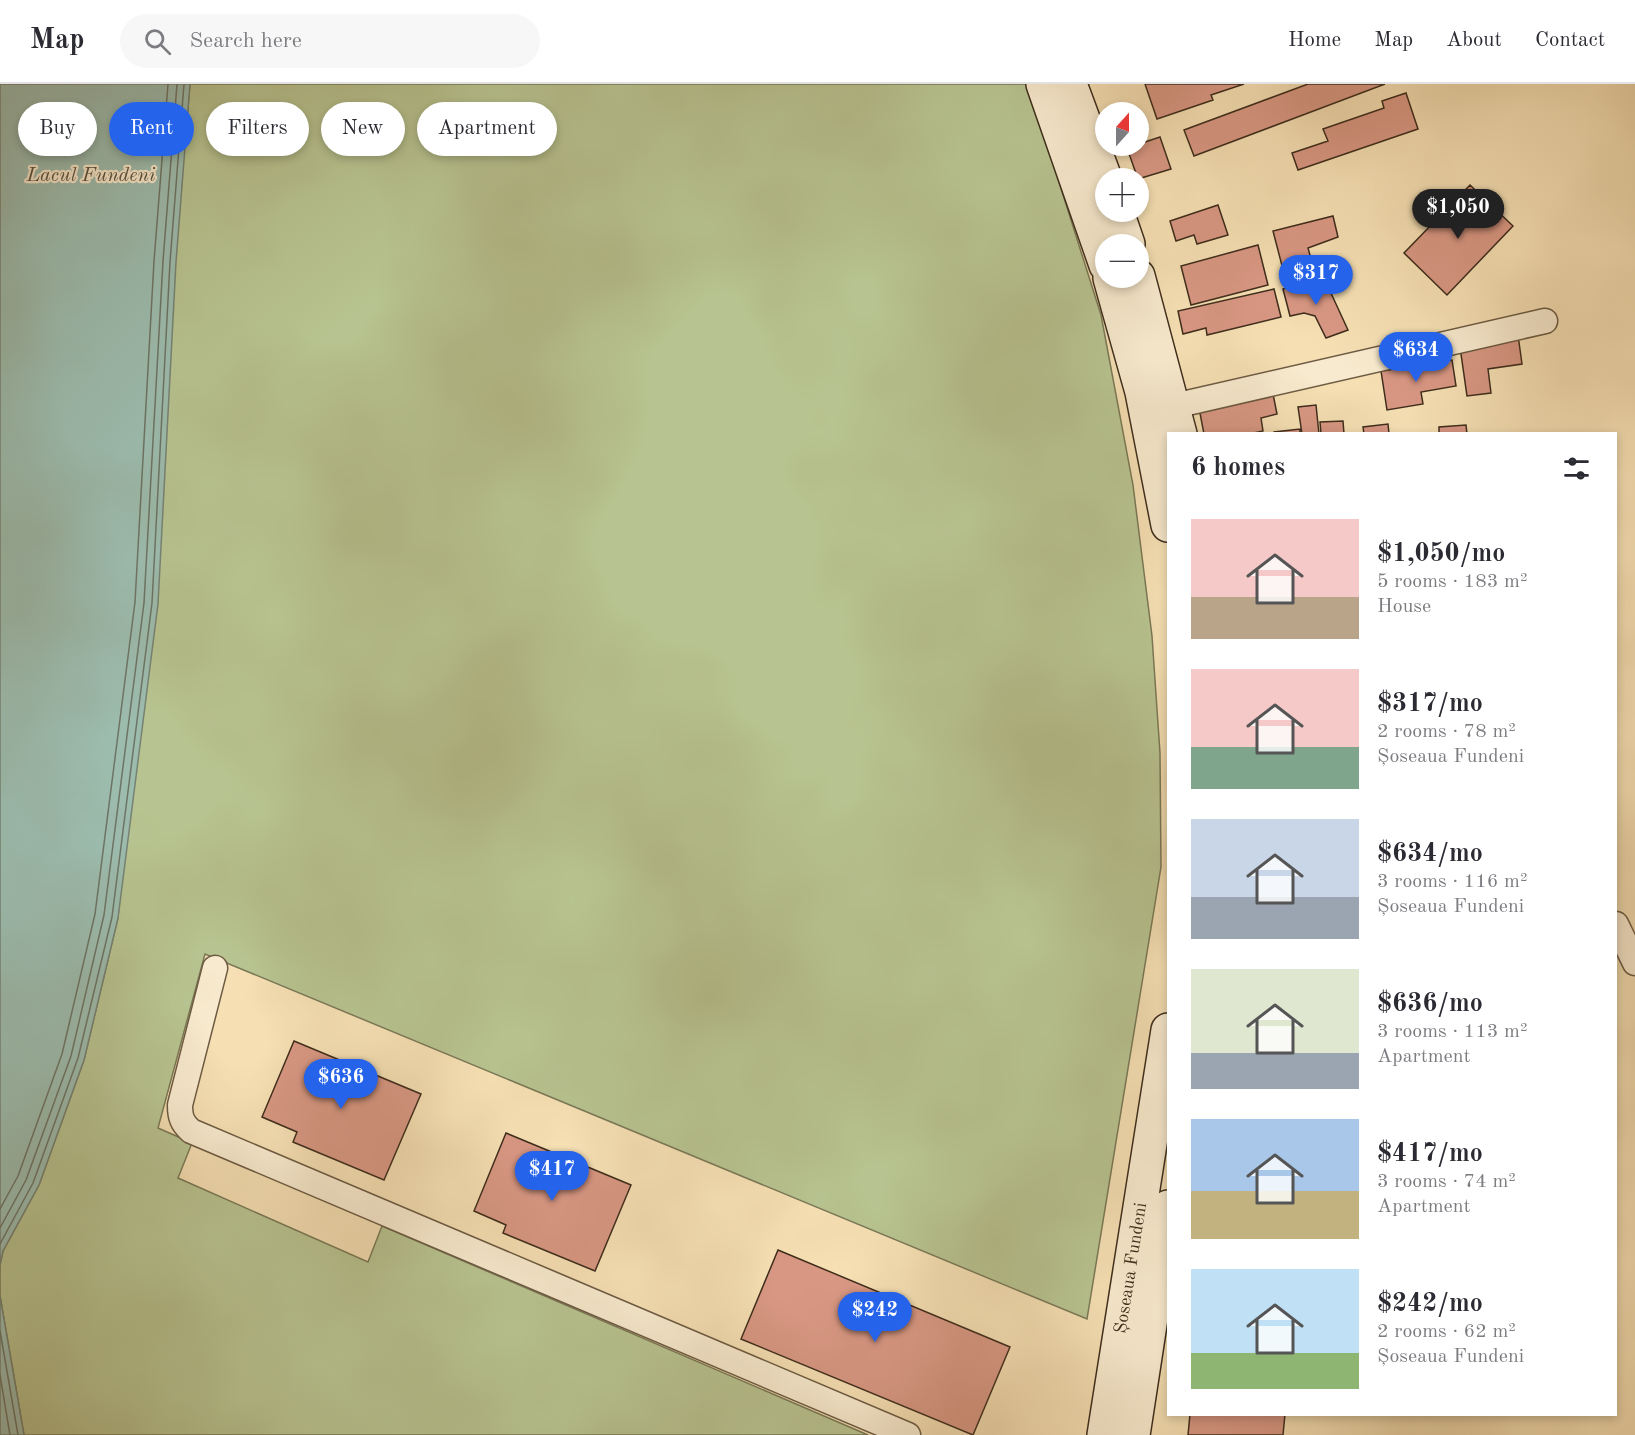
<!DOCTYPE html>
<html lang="en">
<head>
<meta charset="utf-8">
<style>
  body { margin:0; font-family:"Old Standard TT",serif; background:#f7f7f7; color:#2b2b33; height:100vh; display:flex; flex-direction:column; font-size:22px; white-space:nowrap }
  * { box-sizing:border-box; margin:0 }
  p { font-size:20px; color:#7c7c81 }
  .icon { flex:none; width:33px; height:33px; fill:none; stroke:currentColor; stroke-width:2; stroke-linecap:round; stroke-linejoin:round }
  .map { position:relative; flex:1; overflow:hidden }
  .details { position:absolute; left:1167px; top:348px; width:450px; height:984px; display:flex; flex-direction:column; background:#fff; border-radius:0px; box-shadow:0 3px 9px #0003 }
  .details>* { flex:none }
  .hud { position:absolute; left:18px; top:18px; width:570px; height:54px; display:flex; gap:12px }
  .needle { width:39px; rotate:21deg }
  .controls { position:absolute; left:1095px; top:18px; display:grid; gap:12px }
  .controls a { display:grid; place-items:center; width:54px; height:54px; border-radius:50%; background:#fff; box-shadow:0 3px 9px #0003; font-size:30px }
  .price { position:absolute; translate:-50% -51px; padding:0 14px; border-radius:21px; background:#2563eb; color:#fff; font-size:20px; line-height:39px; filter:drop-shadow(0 2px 3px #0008) }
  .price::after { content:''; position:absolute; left:50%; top:36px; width:18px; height:14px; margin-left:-9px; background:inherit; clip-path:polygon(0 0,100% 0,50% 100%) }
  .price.active { background:#222; color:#fff }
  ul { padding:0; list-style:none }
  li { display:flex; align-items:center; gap:18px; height:150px; padding:0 24px }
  li span { display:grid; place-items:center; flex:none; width:168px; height:120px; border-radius:0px; color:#555 }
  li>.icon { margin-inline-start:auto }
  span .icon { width:72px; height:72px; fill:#fffc; stroke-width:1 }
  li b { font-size:26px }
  h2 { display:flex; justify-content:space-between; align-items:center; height:72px; padding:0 24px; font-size:26px }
  .tag { padding:0 21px; border-radius:27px; background:#fff; box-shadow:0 3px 9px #0003; font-size:21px; line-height:54px }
  .tag.active { background:#2563eb; color:#fff }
  header { display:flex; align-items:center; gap:36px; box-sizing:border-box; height:84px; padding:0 30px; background:#fff; border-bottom:2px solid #e1e1e2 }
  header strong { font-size:28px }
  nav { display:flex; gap:33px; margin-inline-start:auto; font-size:21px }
  .search { width:420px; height:54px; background:#f7f7f7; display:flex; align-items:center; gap:15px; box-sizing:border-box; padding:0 21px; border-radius:33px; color:#7c7c81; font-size:22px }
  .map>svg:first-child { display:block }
  .green { fill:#b7c390; stroke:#7a7856; stroke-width:1.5 }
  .water { fill:#9cbcae; stroke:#768374; stroke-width:1.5 }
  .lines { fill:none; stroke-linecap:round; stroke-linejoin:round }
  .shore { stroke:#6d7465; stroke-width:1.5 }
  .building { fill:#d89783; stroke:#3e2d1c; stroke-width:1.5 }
  .street-casing { stroke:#6c5a42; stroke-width:27 }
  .secondary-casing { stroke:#3e2d1c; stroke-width:36 }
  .street { stroke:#f8eace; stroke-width:24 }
  .secondary { stroke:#f8eace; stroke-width:33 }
  .labels { text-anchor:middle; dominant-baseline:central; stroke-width:4.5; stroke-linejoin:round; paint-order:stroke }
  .street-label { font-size:18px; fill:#3e2d1c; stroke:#f8eace }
  .water-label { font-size:20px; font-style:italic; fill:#565140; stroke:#f8eace }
</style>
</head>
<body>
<header>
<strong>Map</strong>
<div class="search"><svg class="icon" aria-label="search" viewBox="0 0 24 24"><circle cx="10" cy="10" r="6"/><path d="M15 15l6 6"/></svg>Search here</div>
<nav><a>Home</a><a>Map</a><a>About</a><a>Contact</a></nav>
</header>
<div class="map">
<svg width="1635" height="1351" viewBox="0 0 1635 1351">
  <rect width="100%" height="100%" fill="#f5dfb3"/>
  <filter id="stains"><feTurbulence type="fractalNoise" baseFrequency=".00333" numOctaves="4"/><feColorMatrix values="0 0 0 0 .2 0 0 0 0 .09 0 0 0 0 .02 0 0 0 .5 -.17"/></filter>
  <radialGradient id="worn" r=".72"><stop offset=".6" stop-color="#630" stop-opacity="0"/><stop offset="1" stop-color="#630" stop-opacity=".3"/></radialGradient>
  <!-- green -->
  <path class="green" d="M190,0H1028L1101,231L1133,401L1152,552L1160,669L1161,783L1087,1235L205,870L158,1044L192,1059L178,1094L368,1178L382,1142L868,1351H24L0,1212V1181L3,1167L39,1101L84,976L118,834Z"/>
  <!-- water -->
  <path class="water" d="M0,0H190L176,178L158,520L118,834L84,976L39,1101L3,1167L0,1181Z
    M0,1212L24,1351H0Z"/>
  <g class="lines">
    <!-- shore -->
    <path class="shore" d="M0,1125L18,1092L62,970L95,830L135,518L154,177L168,0
      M0,1144L26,1096L71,972L104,831L144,519L163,177L177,0
      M0,1160L33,1099L78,974L112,833L152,519L170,178L184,0
      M0,1247L18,1351
      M0,1291L10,1351"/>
  </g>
  <!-- building -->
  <path class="building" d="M1145,0H1244L1211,11L1213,16L1157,35Z
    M1308,0H1385L1194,72L1184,46Z
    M1406,9L1418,45L1298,86L1292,69L1328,57L1323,45L1384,24L1382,17Z
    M1160,53L1171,85L1138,95L1127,64Z
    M1470,101L1513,142L1447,211L1404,169Z
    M1218,121L1228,151L1197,160L1194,151L1176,157L1170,137Z
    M1333,132L1338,153L1308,164L1316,193L1287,201L1273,147Z
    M1258,161L1268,201L1191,221L1181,182Z
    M1324,194L1348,246L1326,254L1315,232L1304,229L1290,232L1283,205Z
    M1274,205L1281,233L1207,251L1206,244L1183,250L1178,227Z
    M1518,251L1522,280L1488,285L1491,309L1467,312L1461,270L1472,258Z
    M1452,276L1456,302L1421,308L1423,320L1387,326L1381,287Z
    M1273,310L1277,330L1261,334L1263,347L1249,350H1204L1199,324Z
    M1316,321L1319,350H1302L1298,323Z
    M1343,337L1344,350H1321L1320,338Z
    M1388,340L1389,350H1364L1363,343Z
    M1466,341L1467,350H1439V343Z
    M1300,345V350H1274V348Z
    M294,957L421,1010L384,1096L293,1058L297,1048L262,1033Z
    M506,1049L631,1101L595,1187L503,1149L506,1141L474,1127Z
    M778,1166L1010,1263L973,1351L741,1255Z
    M1190,1330H1285L1283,1351H1188Z"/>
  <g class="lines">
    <defs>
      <path id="street" d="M1174,322L1545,237
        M1616,840L1635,879
        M215,884L180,1021C180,1033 182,1039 191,1047C429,1150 670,1248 908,1351"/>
      <path id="secondary" d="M1043,0L1106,181
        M1070,0L1106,97
        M1117,128L1128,160
        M1138,192L1180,350
        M1110,194L1142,308L1168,441
        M1104,1351L1168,946
        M1133,1351L1168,1123"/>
    </defs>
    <!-- street casing -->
    <use href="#street" class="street-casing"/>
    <!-- secondary casing -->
    <use href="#secondary" class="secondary-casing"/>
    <!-- street -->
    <use href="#street" class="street"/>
    <!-- secondary -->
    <use href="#secondary" class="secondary"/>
  </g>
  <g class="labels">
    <!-- street labels -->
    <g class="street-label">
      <text transform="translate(1131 1184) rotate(-81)">Șoseaua Fundeni</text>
    </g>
    <!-- water labels -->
    <g class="water-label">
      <text x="91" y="92">Lacul Fundeni</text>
    </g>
  </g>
  <rect width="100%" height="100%" filter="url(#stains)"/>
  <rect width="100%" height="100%" fill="url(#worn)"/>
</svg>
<div class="controls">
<a><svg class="needle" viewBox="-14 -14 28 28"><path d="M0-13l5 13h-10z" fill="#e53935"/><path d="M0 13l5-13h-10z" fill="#7c7c81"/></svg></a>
<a>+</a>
<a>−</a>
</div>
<b class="price active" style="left:1458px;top:156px">$1,050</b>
<b class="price" style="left:1316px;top:222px">$317</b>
<b class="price" style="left:1416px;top:299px">$634</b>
<b class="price" style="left:341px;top:1026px">$636</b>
<b class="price" style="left:552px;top:1118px">$417</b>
<b class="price" style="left:875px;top:1259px">$242</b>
<div class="hud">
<a class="tag">Buy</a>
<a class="tag active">Rent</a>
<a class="tag">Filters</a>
<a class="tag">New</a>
<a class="tag">Apartment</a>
</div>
<section class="details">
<h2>6 homes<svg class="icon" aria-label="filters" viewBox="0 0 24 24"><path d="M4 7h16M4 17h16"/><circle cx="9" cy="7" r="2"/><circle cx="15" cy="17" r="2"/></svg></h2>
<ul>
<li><span style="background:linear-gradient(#f6c9c9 65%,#b9a48a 0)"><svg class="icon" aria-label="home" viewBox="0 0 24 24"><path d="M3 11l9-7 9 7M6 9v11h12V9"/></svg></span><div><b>$1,050/mo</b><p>5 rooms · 183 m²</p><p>House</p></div></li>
<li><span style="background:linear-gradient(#f6c9c9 65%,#7fa58c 0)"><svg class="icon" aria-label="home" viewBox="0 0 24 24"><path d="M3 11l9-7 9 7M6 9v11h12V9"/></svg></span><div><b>$317/mo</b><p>2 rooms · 78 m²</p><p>Șoseaua Fundeni</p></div></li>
<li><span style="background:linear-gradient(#c9d6e8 65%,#9aa5b1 0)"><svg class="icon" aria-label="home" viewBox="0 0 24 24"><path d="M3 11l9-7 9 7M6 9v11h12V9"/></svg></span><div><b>$634/mo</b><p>3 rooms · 116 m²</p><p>Șoseaua Fundeni</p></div></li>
<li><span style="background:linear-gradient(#dfe7d0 70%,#9aa5b1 0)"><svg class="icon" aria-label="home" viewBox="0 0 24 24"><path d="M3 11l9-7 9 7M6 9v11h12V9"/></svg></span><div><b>$636/mo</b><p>3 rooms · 113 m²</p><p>Apartment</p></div></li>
<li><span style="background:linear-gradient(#a9c7e8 60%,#c2b280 0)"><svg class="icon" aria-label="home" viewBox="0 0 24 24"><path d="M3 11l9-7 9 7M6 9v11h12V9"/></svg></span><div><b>$417/mo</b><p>3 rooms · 74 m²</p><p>Apartment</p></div></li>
<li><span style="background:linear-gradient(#bfe0f5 70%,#8fb573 0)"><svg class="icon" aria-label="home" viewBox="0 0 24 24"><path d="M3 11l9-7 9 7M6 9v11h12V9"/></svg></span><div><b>$242/mo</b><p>2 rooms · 62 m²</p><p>Șoseaua Fundeni</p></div></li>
</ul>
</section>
</div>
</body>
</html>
